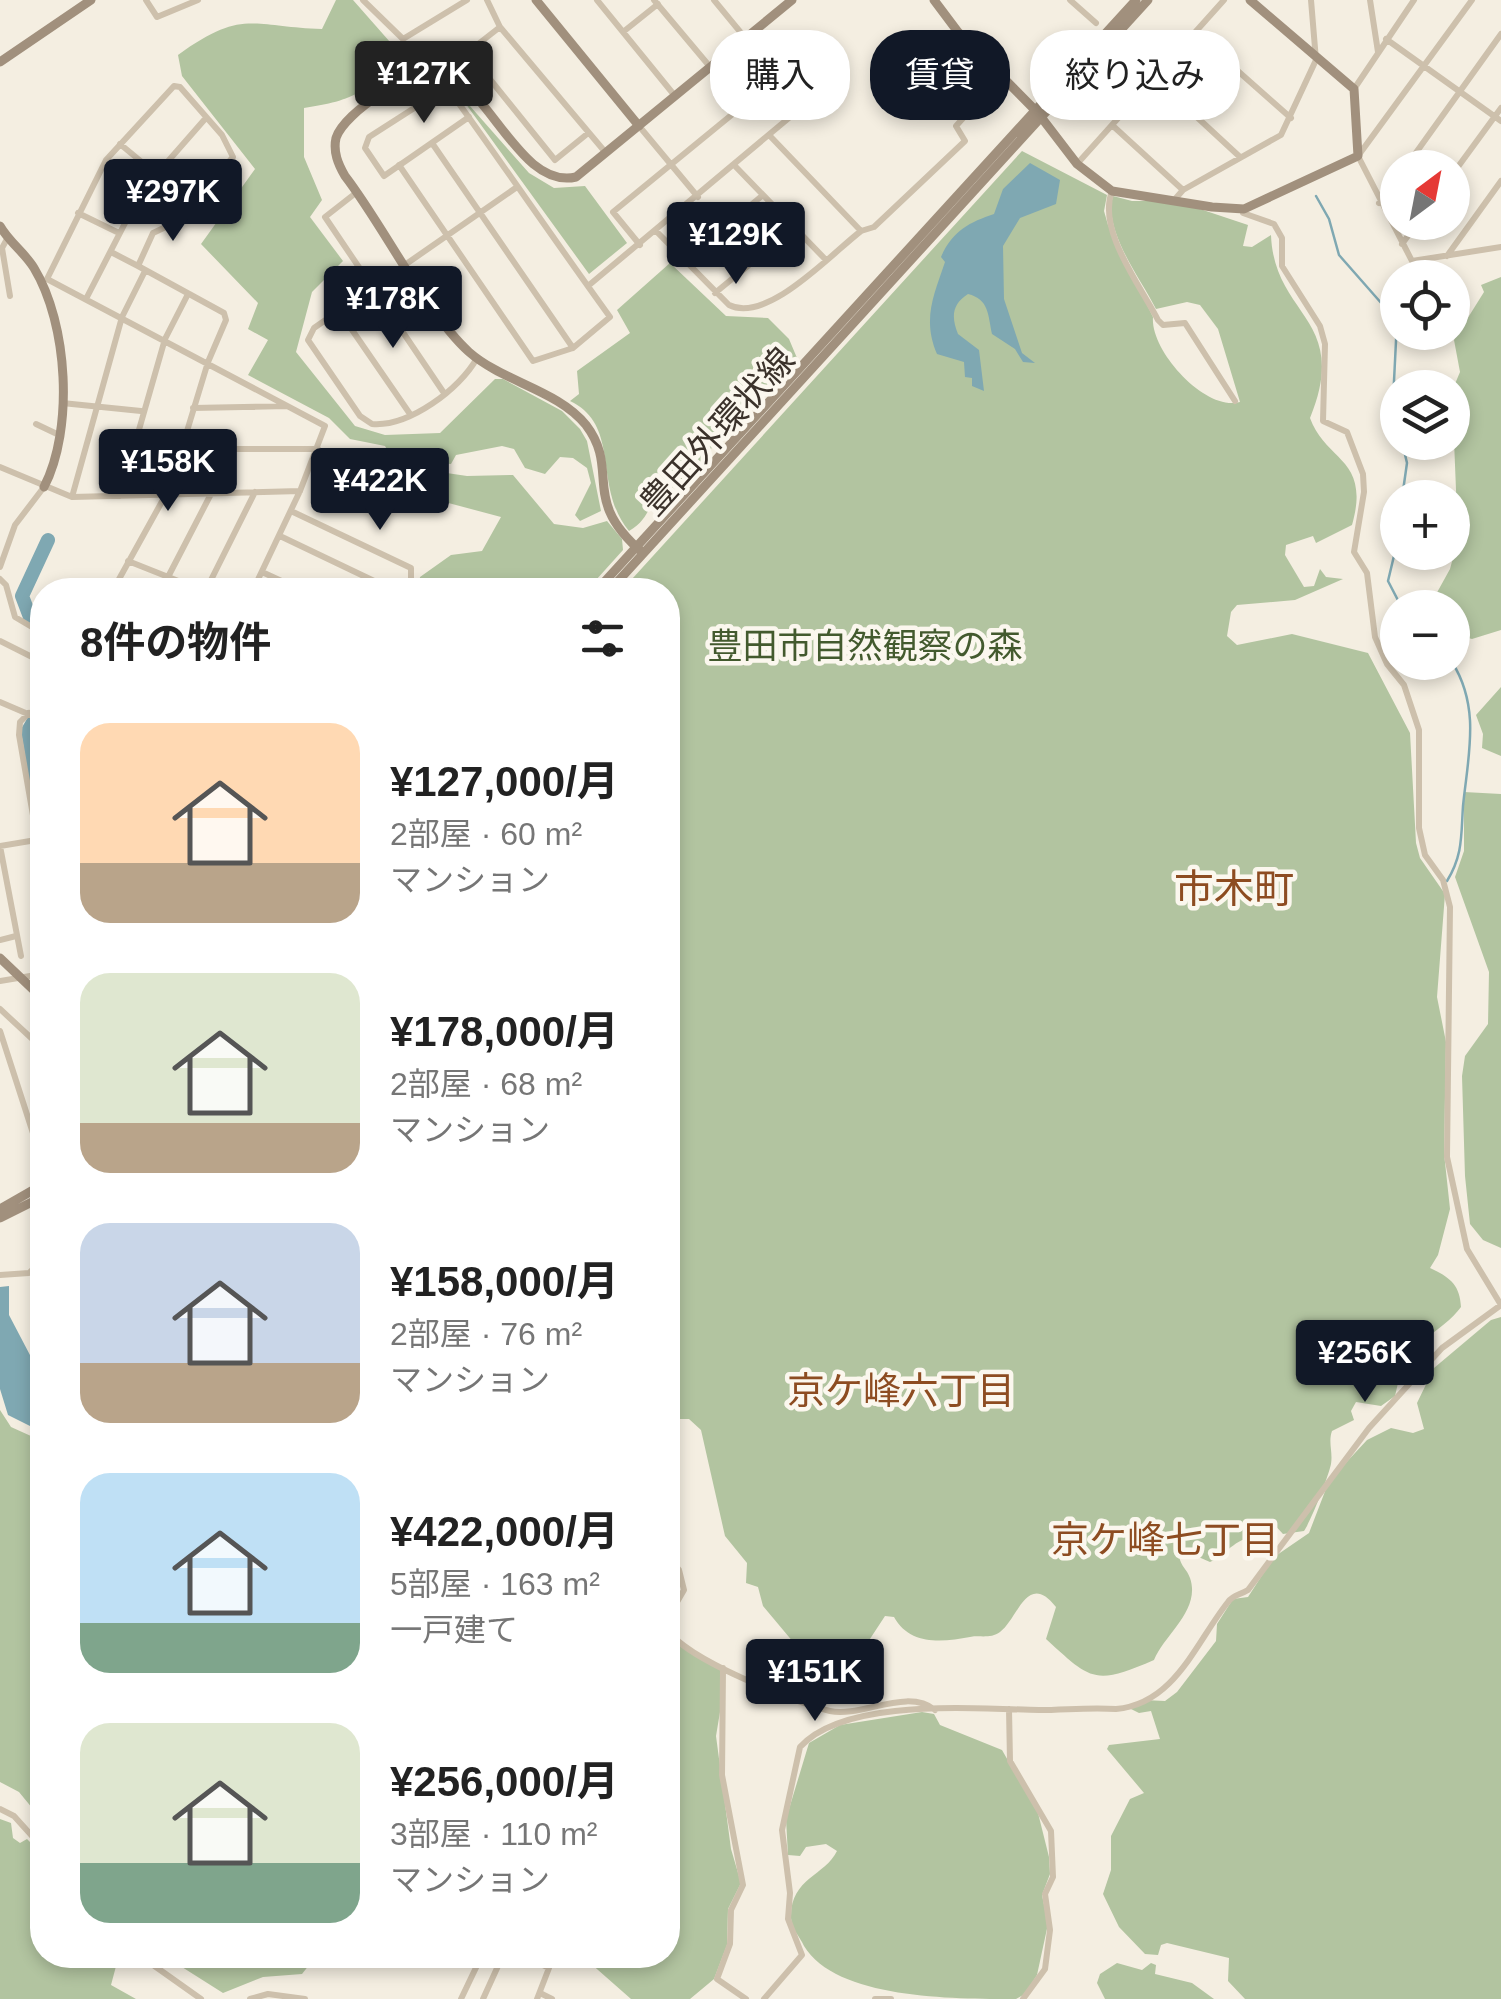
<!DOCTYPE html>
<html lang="ja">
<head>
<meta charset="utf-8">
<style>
  body { margin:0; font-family:Helvetica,"Noto Sans JP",sans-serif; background:#f2f2f2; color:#222; height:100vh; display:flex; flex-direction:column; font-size:38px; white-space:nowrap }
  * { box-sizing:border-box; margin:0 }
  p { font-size:32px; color:#767676 }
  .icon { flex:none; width:55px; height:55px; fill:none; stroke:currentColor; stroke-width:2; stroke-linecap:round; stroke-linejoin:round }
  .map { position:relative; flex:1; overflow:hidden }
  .details { position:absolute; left:30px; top:578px; width:650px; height:1390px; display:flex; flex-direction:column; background:#fff; border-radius:40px; box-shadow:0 5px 15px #0003 }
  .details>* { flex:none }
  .banner { position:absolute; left:710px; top:30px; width:640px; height:90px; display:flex; gap:20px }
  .needle { width:65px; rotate:32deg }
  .buttons { position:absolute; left:1380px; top:150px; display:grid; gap:20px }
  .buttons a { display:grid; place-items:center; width:90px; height:90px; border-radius:50%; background:#fff; box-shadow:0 5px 15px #0003; font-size:50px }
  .price { position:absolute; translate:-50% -85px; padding:0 22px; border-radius:10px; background:#111827; color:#fff; font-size:32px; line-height:65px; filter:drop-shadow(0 2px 5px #0008) }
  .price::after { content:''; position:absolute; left:50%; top:60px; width:30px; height:22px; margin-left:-15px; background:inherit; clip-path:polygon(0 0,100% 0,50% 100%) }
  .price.selected { background:#222; color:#fff }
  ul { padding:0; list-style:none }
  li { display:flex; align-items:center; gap:30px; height:250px; padding:0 50px }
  li span { display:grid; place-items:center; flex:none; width:280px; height:200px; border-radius:30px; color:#555 }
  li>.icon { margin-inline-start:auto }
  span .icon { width:120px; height:120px; fill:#fffc; stroke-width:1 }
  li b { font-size:42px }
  h2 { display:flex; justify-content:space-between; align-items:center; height:120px; padding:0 50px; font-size:42px }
  .pill { padding:0 35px; border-radius:40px; background:#fff; box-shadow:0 5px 15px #0003; font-size:35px; line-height:90px }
  .pill.selected { background:#111827; color:#fff }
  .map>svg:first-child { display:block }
  .green { fill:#b2c4a0 }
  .water { fill:#7fa8b2 }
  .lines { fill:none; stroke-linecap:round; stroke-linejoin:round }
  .stream { stroke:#7fa8b2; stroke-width:2.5 }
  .river { stroke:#7fa8b2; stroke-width:14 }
  .street { stroke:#cdc0ac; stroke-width:6 }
  .secondary { stroke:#a1907d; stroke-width:9 }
  .labels { text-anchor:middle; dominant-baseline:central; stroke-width:9; stroke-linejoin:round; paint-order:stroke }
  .street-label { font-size:35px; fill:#3b322b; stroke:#fbf7ee }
  .park-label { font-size:35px; fill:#435a2e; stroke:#fbf7ee }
  .neighbourhood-label { font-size:38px; fill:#8d4c21; stroke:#fbf7ee }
  .quarter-label { font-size:40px; fill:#8d4c21; stroke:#fbf7ee }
</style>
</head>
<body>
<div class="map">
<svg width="1501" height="1999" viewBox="0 0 1501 1999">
  <rect width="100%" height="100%" fill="#f4eee1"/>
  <!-- green -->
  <path class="green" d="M336,0H353L390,42C375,94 353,100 304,108V157L322,200L310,217L343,261L312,292L296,352L355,426L385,435L440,433L495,379H503L562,411L580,429L587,441L601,511L580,521L575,515L591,483L587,468L573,458L560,457L545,474L525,468L514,449L502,446L456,455L451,464L393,460L385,446L350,439L329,418L248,375L268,340L248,329L258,303L201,244L255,169L182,76L178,55C243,8 251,27 322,29Z
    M455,89L529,173L554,188L585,186L627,243L589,274Z
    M1022,151L1107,195L1104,211L1108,225L1153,317C1150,351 1206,412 1240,402L1218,329L1200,305L1187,302L1156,309C1140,277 1103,231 1113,196L1132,201H1176L1248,225L1243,246L1252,247L1271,235C1274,317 1351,318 1310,418C1326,462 1371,458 1352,525L1316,543L1313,536L1286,545L1285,555L1304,587L1314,586L1320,569L1326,577L1343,579L1295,600L1237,605L1231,612L1227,636L1237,645L1292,634L1368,653L1410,733L1416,843L1420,858L1445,894L1437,997L1446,1042L1444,1153L1450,1209L1438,1255L1430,1268C1449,1277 1460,1284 1461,1307C1443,1332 1402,1348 1392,1373L1398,1383L1395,1396L1381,1406L1356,1402L1351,1411L1354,1420L1332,1431C1328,1442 1333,1452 1331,1464C1329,1475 1311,1521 1304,1531L1283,1534L1270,1520L1257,1538C1239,1534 1226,1555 1210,1562L1187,1552L1179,1556C1181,1567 1187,1569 1190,1578C1201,1610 1165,1634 1154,1660C1094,1686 1091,1680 1046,1639L1056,1607C1027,1570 1018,1619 1000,1632C991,1639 980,1635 970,1637C943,1642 910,1646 894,1617L885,1616L866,1645L834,1650L816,1642L799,1649L763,1606L758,1587L746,1583L747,1563L725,1536L701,1430L689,1419H668V590H622Z
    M670,263L726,316L768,318L789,339L797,358L749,412L733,408C710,422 718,434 709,455C700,475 676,484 660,495C647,505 649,520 629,531C592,486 622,426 570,401L579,394L577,371L630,333L617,310Z
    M1501,277V630L1472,639L1453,634L1452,608L1429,607L1450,569L1458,539L1452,391L1460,372L1454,340L1484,292L1481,285Z
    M386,464L467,476L513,475L554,524L583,528L607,521L622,539L623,550L587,590H418L420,577L451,555L482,551L501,517L426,497L385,468Z
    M1501,687V756L1482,748L1483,734L1476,715Z
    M1464,792L1501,794V1248L1483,1240L1470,1224L1465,1176L1462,1076L1465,1056L1488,1024L1489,972L1455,877L1464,851Z
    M1501,1317V1999H1245L1228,1981L1229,1958L1167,1943L1161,1945L1158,1955L1145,1954L1119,1927L1103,1894L1111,1870V1836L1130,1799L1144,1793L1107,1749L1109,1745L1160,1739L1151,1711L1139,1713L1125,1706L1144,1700L1165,1701L1177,1692L1216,1641L1217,1624L1233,1599L1248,1597L1274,1557L1309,1533L1329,1481L1367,1440L1391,1428L1413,1433L1424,1429L1417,1403L1434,1368L1491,1320Z
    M0,1410L11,1427L42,1441V1820L19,1792L0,1782Z
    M668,1636L720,1668L725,1682L716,1736L731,1849L741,1883L728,1909L727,1945L714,1979L690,1999H631L581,1955H668Z
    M922,1712L934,1714L940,1725L1002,1750L1038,1813L1049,1857L1050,1874L1042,1895L1048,1924L1037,1975L1025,1994L1016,1999C952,1999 836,1999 804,1946C800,1937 791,1928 791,1918C790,1878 825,1876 837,1851L826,1844L806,1847L800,1856L788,1855L786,1819L809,1743L840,1725Z
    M0,1819L11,1823L13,1838L20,1843L27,1839L35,1847L30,1853L36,1865L42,1868V1955H119L111,1985L136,1999H0Z
    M163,1955H317L302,1974L263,1977L223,1993Z
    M1117,1963L1142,1970L1151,1963L1156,1965L1155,1974L1192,1983L1214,1999H1105L1097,1983L1100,1974Z"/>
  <!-- water -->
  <path class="water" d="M1030,163L1060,180L1056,204L1020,218L1003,246L1004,299L1022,353L1035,363L1023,362L1015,349L992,334C988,315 989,299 968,294C952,304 951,317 958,334L979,350L984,391L972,386V378L965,377L964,362L937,354C922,319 934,295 945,262L941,257C952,231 970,222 994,214L1003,189Z
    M9,1286V1315L42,1378V1432L8,1415L0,1389V1287Z"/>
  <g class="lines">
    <!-- stream -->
    <path class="stream" d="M1316,196L1329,219L1339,255L1397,321L1393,401L1398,427
      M1402,442L1407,463L1402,498
      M1398,539L1388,581L1402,608
      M1447,881C1463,855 1461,836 1463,806C1468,756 1481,708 1452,662"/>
    <!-- river -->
    <path class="river" d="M42,624L30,617L22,596L48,540
      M42,707L28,731L42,817"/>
    <!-- street -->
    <path class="street" d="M146,0L157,17L198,0
      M363,0L403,39L467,0
      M487,0L500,27L606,153
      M597,0L675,96
      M654,0L711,68
      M1070,0L1096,23
      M1370,0L1378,52
      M1472,0L1358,156L1412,261L1501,247
      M500,27L468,52L555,160L587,134
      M623,32L658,4
      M1195,33L1291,118
      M1386,39L1501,121
      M1120,46L1240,157
      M1354,89L1414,0
      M1112,125L1183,190
      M639,126L698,197
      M770,136L861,231
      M432,143L573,348
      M120,144L155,173
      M1077,164L1224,0
      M399,165L533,361L573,348L610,317C555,241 502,163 447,87L369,137L365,148L384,176L469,117
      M735,166L825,259
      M1405,168L1501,34
      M1452,175L1501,108
      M1112,191C1097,230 1140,285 1158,320L1163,325L1185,323L1235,401
      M357,192L325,217L444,393
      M1176,198L1183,190L1281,135L1316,60L1311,0
      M1379,203L1398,178
      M78,213L119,233
      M656,231L729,305C767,324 831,254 861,231L874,227L965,141L956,126L1002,75
      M7,239L2,248L10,296
      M1402,244L1418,222
      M640,245L613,212L778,77
      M111,252L138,266
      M1447,256L1501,181
      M684,261L763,195
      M47,279L106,160L174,86L180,87L222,135L233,157L174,223L153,233L138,266L224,313L226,320L208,362L170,487L113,590
      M47,279L325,426L300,491L253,590
      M588,286L802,107L714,0
      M715,293L795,227
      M86,299L141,192L205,119
      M339,311L410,414
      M477,358C460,389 409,427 372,424L360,416L308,340L314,328L517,187
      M62,403L141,411
      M193,408L287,406
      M36,424L57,434
      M180,449H318
      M0,467L72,497L300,491
      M120,496L165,339L188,294
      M72,497L122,317L145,271
      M291,511L411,568V590
      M280,536L393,590
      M128,561L201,590
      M0,567L15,525L44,487
      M262,572L301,590
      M168,577L212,492
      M0,579L6,585L15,617L42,633
      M206,590L255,492
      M0,641L42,662
      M42,668V679
      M0,702L42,720
      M29,713L20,722L19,735L42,867
      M42,724L37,741L42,769
      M0,846L21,956
      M0,846L42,839
      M0,940L16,936
      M0,981L42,974
      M0,1009L42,1048
      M0,1031L42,1161
      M0,1275L29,1273L42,1260
      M668,1505L671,1516L668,1522
      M668,1557L679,1570L684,1590L670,1614
      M668,1578L675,1595L668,1621
      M668,1629C679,1656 798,1704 830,1711C861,1718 907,1687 935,1710
      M723,1668L722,1775L743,1885L731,1910L730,1944L717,1979L746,1999
      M1009,1709L1010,1761L1051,1831L1053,1877L1045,1894L1050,1930L1045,1969L1023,1999
      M0,1809L14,1816L42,1847
      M139,1955L201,1999
      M523,1955L549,1968L537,1999
      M540,1993L552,1999
      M250,1999L268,1994L305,1999
      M461,1999L482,1955
      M483,1999L503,1955
      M764,1999L802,1955L788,1919L790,1893L782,1830L800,1747C845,1697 976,1709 1039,1710C1065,1710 1090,1707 1116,1709C1175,1704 1196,1642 1228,1602C1233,1595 1240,1595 1248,1590L1369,1428L1442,1348L1501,1305L1467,1249L1447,1157L1450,907L1443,880L1425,855L1419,828V730L1404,685L1387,664L1375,637L1367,573L1354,552L1364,492L1363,474L1347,432L1323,421L1325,344L1320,326L1282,266V238L1274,224L1243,213L1244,209
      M875,1999H891"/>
    <!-- secondary -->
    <path class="secondary" d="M536,0L639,126
      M934,0L958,32L1035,110
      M0,62L91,0
      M1041,117L1077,164L1112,191L1212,207L1244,209L1358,156L1354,89L1250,0
      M0,226C9,242 25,253 34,268C68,324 74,429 44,487
      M643,553C579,499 621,471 586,425C558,390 503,382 469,352C426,313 383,225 345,176C338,164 333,152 336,138C344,112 414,68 440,70C489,84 520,190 576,177L792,0
      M597,590L1136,0
      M610,590L1148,0
      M0,958L42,998
      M0,1209L42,1185
      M0,1218L42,1197"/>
  </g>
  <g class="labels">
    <!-- street labels -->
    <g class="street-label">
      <text transform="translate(717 431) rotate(-48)">豊田外環状線</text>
    </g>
    <!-- park labels -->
    <g class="park-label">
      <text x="865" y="645">豊田市自然観察の森</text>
    </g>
    <!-- neighbourhood labels -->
    <g class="neighbourhood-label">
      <text x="901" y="1391">京ケ峰六丁目</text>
      <text x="1165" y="1540">京ケ峰七丁目</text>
    </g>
    <!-- quarter labels -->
    <g class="quarter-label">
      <text x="1234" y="889">市木町</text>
    </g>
  </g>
</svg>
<div class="buttons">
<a><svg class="needle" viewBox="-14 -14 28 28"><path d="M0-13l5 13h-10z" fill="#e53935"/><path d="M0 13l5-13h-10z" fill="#767676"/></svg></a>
<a><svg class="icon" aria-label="locate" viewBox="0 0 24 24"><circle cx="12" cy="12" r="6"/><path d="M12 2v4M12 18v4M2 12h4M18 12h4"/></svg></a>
<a><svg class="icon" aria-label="layers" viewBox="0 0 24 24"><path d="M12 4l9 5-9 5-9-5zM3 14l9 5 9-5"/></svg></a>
<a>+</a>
<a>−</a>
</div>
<b class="price selected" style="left:424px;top:126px">¥127K</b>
<b class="price" style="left:173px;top:244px">¥297K</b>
<b class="price" style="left:736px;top:287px">¥129K</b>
<b class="price" style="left:393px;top:351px">¥178K</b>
<b class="price" style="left:168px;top:514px">¥158K</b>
<b class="price" style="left:380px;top:533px">¥422K</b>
<b class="price" style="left:1365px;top:1405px">¥256K</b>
<b class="price" style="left:815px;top:1724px">¥151K</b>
<div class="banner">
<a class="pill">購入</a>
<a class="pill selected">賃貸</a>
<a class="pill">絞り込み</a>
</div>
<section class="details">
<h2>8件の物件<svg class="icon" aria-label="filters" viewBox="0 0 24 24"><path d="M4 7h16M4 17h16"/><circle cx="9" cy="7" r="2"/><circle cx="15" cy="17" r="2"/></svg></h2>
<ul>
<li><span style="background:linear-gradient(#ffd9b3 70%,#b9a48a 0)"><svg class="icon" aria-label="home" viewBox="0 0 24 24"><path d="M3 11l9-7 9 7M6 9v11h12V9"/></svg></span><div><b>¥127,000/月</b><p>2部屋 · 60 m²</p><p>マンション</p></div></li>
<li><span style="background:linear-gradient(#dfe7d0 75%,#b9a48a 0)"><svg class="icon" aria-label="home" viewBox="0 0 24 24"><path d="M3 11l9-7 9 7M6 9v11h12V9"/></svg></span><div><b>¥178,000/月</b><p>2部屋 · 68 m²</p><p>マンション</p></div></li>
<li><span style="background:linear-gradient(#c9d6e8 70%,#b9a48a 0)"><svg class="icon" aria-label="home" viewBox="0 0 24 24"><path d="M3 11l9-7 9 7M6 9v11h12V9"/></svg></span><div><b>¥158,000/月</b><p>2部屋 · 76 m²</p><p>マンション</p></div></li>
<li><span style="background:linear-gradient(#bfe0f5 75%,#7fa58c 0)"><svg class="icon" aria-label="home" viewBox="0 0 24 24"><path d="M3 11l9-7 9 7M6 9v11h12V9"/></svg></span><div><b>¥422,000/月</b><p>5部屋 · 163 m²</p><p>一戸建て</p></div></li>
<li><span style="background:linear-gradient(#dfe7d0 70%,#7fa58c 0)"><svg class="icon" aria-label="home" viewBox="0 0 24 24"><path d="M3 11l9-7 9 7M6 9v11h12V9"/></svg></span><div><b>¥256,000/月</b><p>3部屋 · 110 m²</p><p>マンション</p></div></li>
</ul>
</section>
</div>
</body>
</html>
